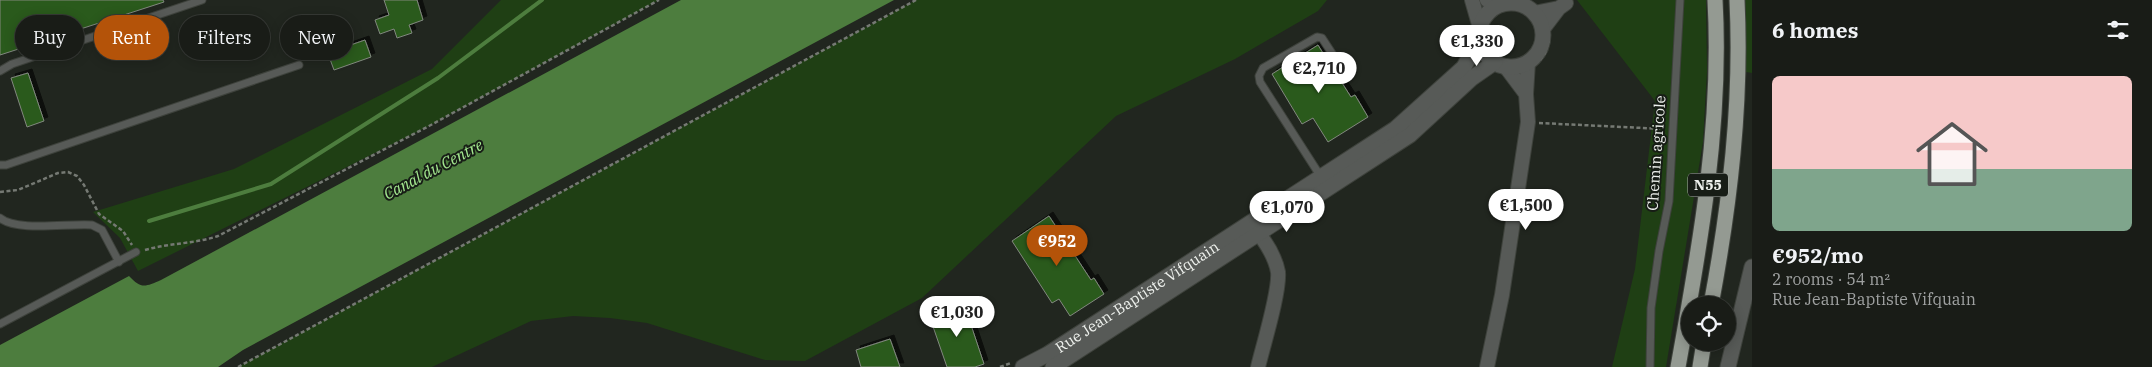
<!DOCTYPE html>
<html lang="en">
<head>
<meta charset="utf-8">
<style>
  body { margin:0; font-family:"IBM Plex Serif",serif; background:#222520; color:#f1f3f6; height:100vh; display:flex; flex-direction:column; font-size:19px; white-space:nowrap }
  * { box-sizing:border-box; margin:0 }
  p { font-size:16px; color:#9fa1a1 }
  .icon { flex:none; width:28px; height:28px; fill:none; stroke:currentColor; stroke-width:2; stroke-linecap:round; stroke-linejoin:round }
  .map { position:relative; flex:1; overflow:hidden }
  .side { display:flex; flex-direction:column; background:#191c17; width:400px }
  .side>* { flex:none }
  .guide { position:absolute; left:15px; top:15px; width:475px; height:45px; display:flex; gap:10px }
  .fabs { position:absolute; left:1681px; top:296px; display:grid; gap:10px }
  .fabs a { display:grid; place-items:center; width:55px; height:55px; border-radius:50%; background:#191c17; box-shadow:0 2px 12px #0003,0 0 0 1px #373a36; font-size:25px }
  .price { position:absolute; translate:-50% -42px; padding:0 11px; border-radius:18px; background:#fff; color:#222; font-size:16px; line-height:32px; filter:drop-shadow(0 1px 2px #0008) }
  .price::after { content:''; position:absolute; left:50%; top:30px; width:15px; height:11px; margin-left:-8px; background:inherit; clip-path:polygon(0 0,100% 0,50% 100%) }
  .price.current { background:#b45309; color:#fff }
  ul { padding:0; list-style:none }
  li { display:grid; align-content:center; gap:10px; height:265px; padding:0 20px }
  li+li { border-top:1px solid #373a36 }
  li span { display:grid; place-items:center; height:155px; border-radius:8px; color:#555 }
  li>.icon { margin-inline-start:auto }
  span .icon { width:90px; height:90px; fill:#fffc; stroke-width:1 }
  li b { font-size:21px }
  h2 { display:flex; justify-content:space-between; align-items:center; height:60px; padding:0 20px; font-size:21px }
  .pill { padding:0 18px; border-radius:22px; background:#191c17; box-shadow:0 2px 12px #0003,0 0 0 1px #373a36; font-size:18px; line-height:45px }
  .pill.current { background:#b45309; color:#fff }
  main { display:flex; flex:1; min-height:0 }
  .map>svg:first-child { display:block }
  .green { fill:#1f3f14 }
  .water { fill:#4d7d3e }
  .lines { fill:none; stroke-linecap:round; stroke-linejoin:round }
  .stream { stroke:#4d7d3e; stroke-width:4 }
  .building { fill:#2b5a1a; stroke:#81887f; filter:url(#shadow) }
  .service-casing { stroke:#3e423c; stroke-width:9 }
  .minor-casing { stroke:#3e423c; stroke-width:16 }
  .tertiary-casing { stroke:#3e423c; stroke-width:17 }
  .trunk-casing { stroke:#3e423c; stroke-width:17 }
  .path { stroke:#757973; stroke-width:2.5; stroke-dasharray:4 2.5; stroke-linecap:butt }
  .service { stroke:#575a57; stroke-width:7 }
  .minor { stroke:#575a57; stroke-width:14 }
  .tertiary { stroke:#575a57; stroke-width:15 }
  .trunk { stroke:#949a92; stroke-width:15 }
  .labels { text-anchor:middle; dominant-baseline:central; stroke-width:4; stroke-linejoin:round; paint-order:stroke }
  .shield { fill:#171d16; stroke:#adb1ac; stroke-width:1 }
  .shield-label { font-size:14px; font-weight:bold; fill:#edf0ec }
  .street-label { font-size:15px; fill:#edf0ec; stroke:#171d16 }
  .water-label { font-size:16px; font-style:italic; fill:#a4e88f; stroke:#171d16 }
</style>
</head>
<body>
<main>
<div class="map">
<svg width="1752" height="367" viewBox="0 0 1752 367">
  <defs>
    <filter id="shadow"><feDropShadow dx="4" dy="-4" stdDeviation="0" flood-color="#0009"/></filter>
  </defs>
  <rect width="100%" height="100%" fill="#21261f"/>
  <!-- green -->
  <path class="green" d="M501,0H659L429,126L138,271L120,238L93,212L234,169L432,69Z
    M916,0H1327L1318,11L1235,59L1116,116L922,298L805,361L765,360L647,323L610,318L573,316L531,321L432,367H238Z
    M1577,0H1706L1707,71L1703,142L1666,367H1612L1635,269L1655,101Z
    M1744,0H1752V73L1746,72Z"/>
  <!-- water -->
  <path class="water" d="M681,0H894L243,350L218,367H0V345L129,276C141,289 145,287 161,280Z"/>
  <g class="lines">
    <!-- stream -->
    <path class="stream" d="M149,221L271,184L438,78L542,0"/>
  </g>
  <!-- building -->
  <path class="building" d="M0,0H163L164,2L0,55Z
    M384,0H417L423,20L409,25L412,33L397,38L394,29L380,34L375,20L389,15Z
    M365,40L371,57L334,70L327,51L341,46L342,48Z
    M1318,45L1329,63V70L1335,72L1351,97L1355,95L1368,117L1328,142L1313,118L1302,124L1272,74Z
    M28,73L44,121L27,127L11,78Z
    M1049,216L1091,280L1094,278L1104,294L1070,316L1059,299L1052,303L1012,241Z
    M964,304L984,364L975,367H947L929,315Z
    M890,339L900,367H861L856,350Z"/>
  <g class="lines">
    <defs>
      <path id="service" d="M0,71L12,64L202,0
        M0,165H6L299,65
        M1321,177L1260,82L1259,76L1263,68L1317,37L1322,38L1337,61L1333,67
        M0,218C16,232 70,223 92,225L102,230L119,262
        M0,324L136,252
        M1650,367L1651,308L1659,251L1669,201L1680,0"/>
      <path id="minor" d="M1472,0L1480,28
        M1487,0L1500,5
        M1534,13L1559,8
        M1543,29L1559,8L1566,3
        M1505,66L1526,94
        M1252,225C1263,238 1275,255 1278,272C1280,291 1263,346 1258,367
        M1487,367L1502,295L1528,122L1526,94L1528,62"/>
      <g id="tertiary">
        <circle cx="1511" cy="35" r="32"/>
        <path id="s1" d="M1023,367L1048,354L1395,129L1464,67L1479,38"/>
        <path d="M1053,367L1410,135L1472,78L1495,62"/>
        <path d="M1728,367L1752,267"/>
      </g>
      <path id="trunk" d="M1711,305C1730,204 1742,103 1737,0
        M1678,367C1700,246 1722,124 1715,0
        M1700,367L1704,342"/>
    </defs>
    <!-- service casing -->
    <use href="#service" class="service-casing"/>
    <!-- minor casing -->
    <use href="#minor" class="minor-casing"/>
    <!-- tertiary casing -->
    <use href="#tertiary" class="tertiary-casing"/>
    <!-- trunk casing -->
    <use href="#trunk" class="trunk-casing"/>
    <!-- path -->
    <path class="path" d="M1540,60L1545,53L1549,40
      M1539,123L1664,129
      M0,192L18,190L58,173L68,172L77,176L84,185L99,214L123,231L132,245
      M145,250C169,243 194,244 218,236L429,126L659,0
      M238,367L916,0
      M1000,367L1011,363"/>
    <!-- service -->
    <use href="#service" class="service"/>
    <!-- minor -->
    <use href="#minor" class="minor"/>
    <!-- tertiary -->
    <use href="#tertiary" class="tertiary"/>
    <!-- trunk -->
    <use href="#trunk" class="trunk"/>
  </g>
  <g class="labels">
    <!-- shield labels -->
    <rect class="shield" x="1688" y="173.5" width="40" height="23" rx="4"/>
    <g class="shield-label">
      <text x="1708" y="185">N55</text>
    </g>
    <!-- street labels -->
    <g class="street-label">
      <text transform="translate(1656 153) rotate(-86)">Chemin agricole</text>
      <text stroke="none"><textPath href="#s1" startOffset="134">Rue Jean-Baptiste Vifquain</textPath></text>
    </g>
    <!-- water labels -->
    <g class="water-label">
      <text transform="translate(433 169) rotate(-28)">Canal du Centre</text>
    </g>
  </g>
</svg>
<div class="fabs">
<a><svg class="icon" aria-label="locate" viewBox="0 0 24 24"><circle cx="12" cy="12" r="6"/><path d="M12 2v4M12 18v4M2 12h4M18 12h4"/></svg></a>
</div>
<b class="price" style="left:1477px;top:67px">€1,330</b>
<b class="price" style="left:1319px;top:94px">€2,710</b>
<b class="price" style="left:1526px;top:231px">€1,500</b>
<b class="price" style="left:1287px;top:233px">€1,070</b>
<b class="price current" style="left:1057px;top:267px">€952</b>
<b class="price" style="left:957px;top:338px">€1,030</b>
<div class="guide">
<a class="pill">Buy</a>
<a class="pill current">Rent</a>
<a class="pill">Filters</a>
<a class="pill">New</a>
</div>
</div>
<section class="side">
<h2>6 homes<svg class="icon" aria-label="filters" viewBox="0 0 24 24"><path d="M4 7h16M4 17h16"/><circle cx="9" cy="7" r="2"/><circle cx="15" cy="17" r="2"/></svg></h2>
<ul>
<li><span style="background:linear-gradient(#f6c9c9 60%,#7fa58c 0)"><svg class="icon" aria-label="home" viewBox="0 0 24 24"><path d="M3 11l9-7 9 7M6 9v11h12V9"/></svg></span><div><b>€952/mo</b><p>2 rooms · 54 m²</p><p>Rue Jean-Baptiste Vifquain</p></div></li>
</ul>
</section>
</main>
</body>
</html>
